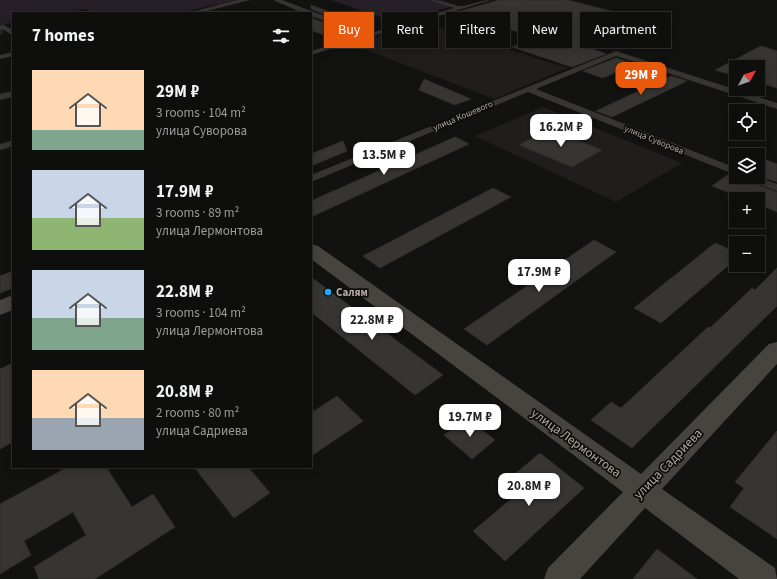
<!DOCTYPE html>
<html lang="en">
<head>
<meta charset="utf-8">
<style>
  body { margin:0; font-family:"Source Sans 3",sans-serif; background:#171715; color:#f1f3f6; height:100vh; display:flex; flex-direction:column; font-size:15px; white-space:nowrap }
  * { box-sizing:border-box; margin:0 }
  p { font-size:13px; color:#9b9c9d }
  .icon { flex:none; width:22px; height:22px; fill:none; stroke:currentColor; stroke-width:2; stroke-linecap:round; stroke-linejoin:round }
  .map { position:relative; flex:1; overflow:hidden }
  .details { position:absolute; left:12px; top:12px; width:300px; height:456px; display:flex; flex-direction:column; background:#0e0e0c; border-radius:0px; box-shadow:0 2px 10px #0003,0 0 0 1px #2e2e2d }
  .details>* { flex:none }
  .top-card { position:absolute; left:324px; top:12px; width:380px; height:36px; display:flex; gap:8px }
  .needle { width:26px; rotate:50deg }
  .controls { position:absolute; left:729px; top:60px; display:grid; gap:8px }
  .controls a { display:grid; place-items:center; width:36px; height:36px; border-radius:0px; background:#0e0e0c; box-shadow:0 2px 10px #0003,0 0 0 1px #2e2e2d; font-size:20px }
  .price { position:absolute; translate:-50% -34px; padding:0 9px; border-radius:8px; background:#fff; color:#222; font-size:13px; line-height:26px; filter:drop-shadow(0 1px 2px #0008) }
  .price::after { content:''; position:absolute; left:50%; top:24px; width:12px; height:9px; margin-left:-6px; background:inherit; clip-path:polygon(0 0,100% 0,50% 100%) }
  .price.on { background:#ea580c; color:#fff }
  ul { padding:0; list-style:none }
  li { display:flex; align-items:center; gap:12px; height:100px; padding:0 20px }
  li span { display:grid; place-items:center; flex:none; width:112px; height:80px; border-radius:0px; color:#555 }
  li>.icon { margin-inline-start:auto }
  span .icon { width:48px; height:48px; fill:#fffc; stroke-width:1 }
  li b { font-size:17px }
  h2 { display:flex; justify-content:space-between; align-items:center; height:48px; padding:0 20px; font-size:17px }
  .pill { padding:0 14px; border-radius:0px; background:#0e0e0c; box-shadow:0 2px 10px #0003,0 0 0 1px #2e2e2d; font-size:14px; line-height:36px }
  .pill.on { background:#ea580c; color:#fff }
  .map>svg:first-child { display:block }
  .built { fill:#1f1e1c }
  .green { fill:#261f28 }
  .building { fill:#373532; stroke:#2e2d2a }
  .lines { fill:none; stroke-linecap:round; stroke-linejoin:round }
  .street { fill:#373531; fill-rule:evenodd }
  .secondary { fill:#47433f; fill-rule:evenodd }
  .poi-dot { fill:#1ca9fe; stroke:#0d0d0b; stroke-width:1.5 }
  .labels { text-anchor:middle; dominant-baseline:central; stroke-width:3.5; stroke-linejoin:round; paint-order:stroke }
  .far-street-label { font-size:9px; fill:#b4a8a1; stroke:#0d0d0b }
  .poi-label { font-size:11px; font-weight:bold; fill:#b4a8a1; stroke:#0d0d0b; text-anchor:start }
  .near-street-label { font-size:13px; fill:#b4a8a1; stroke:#0d0d0b }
</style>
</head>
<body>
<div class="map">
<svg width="777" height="579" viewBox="0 0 777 579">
  <rect width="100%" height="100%" fill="#121210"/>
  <!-- built -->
  <path class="built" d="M425,22L567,68L494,99L351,44Z
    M543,107L682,163L616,202L475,136Z"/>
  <!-- green -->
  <path class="green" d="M0,0H238L179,13H93L86,9L63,13H13V23L5,24L3,34L0,35Z
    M331,0H440L457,5L397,23Z"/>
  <!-- building -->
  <path class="building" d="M499,0H568L645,20L611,33L625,37L592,49L606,54L572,67L512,47L536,38L457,12Z
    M311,5L346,18L375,29L369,31L311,9Z
    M311,18L357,34L337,40L311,30Z
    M761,46L777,51V88L758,82V67H736V76L715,70Z
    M616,58L635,64L603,78L583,71Z
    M671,76L687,81L612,117L596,111Z
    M424,79L471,99L455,105L419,90Z
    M550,129L567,136L602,150L572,167L519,145Z
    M455,137L469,144L311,217V201Z
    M343,141L347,151L311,166V154Z
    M758,157L777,164V182L758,176Z
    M729,174L777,192V212L758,204V199H745L712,186Z
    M493,188L511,197L380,268L363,256Z
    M594,240L616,252L487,345L464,329Z
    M715,243L736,252V259L661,323L634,308Z
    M777,268V306L632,448L591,420L611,402L621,408L708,327L710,328L752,288L755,290Z
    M13,271V288L0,293V276Z
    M311,277L443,375L415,395L311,312Z
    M13,363V442L0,449V369Z
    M337,396L363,421L311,456V413Z
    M467,418L495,440L472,459L444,435Z
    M777,431V539L730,507L744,488L735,482Z
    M540,453L584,488L505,561L473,531L529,484L516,473Z
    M68,467H106L132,507L153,494L175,527L95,579H39L34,567L86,535L73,512L24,541L31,555L0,574V504Z
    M194,467H248L270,493L234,518Z
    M657,549L697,579H633Z"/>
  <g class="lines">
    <!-- street -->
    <path class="street" d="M238,0H250L199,13H187Z
      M273,0H282L371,33L454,8L430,0C442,0 452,6 461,6C469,6 480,0 491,0L311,55V51L364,35L311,16V13H303Z
      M4,25L13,30V36L3,29L0,30V26Z
      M616,51L777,103V109L616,56L536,89L736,168V175L528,92L311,182V175Z
      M13,52V56L0,59V55Z
      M13,91V97L0,100V94Z
      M13,140V146L0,150V144Z
      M742,177H758L777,184V191L744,179Z"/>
    <!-- secondary -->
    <path class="secondary" d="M311,244L318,246L641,474L769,344L777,342V364L662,489L775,568L777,579H739L645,508L580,579H544L548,568L623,492L311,259Z
      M13,295V310L0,315V300Z"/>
  </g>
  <!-- markers -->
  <circle class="poi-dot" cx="328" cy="292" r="4"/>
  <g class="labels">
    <!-- far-street labels -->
    <g class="far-street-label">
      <text transform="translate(463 116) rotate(-23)">улица Кошевого</text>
      <text transform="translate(654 140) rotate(22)">улица Суворова</text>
    </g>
    <!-- poi labels -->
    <g class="poi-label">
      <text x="336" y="292">Салям</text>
    </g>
    <!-- near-street labels -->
    <g class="near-street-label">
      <text transform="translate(576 443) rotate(36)">улица Лермонтова</text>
      <text transform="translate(668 464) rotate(-46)">улица Садриева</text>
    </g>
  </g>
</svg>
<div class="controls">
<a><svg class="needle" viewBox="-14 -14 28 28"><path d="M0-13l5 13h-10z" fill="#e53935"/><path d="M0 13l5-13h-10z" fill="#9b9c9d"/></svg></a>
<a><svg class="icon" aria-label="locate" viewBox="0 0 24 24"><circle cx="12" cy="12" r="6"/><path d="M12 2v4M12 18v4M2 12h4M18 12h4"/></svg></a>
<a><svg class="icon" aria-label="layers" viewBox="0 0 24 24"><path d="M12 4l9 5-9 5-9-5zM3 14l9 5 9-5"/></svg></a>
<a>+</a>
<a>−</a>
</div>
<b class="price on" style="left:641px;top:96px">29M ₽</b>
<b class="price" style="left:561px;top:148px">16.2M ₽</b>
<b class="price" style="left:384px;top:176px">13.5M ₽</b>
<b class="price" style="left:539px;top:293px">17.9M ₽</b>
<b class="price" style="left:372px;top:341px">22.8M ₽</b>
<b class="price" style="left:470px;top:438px">19.7M ₽</b>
<b class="price" style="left:529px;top:507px">20.8M ₽</b>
<div class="top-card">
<a class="pill on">Buy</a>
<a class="pill">Rent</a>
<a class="pill">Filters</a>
<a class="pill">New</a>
<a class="pill">Apartment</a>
</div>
<section class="details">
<h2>7 homes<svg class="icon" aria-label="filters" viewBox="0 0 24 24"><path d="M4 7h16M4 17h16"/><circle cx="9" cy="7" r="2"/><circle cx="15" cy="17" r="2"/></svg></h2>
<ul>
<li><span style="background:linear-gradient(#ffd9b3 75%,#7fa58c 0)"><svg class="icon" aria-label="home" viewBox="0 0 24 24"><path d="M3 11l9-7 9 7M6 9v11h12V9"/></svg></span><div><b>29M ₽</b><p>3 rooms · 104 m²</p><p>улица Суворова</p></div></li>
<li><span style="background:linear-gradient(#c9d6e8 60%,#8fb573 0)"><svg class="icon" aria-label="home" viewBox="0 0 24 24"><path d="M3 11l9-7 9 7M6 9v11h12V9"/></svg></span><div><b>17.9M ₽</b><p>3 rooms · 89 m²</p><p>улица Лермонтова</p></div></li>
<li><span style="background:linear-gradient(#c9d6e8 60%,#7fa58c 0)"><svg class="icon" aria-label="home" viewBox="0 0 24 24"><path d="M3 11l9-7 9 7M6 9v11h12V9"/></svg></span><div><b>22.8M ₽</b><p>3 rooms · 104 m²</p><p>улица Лермонтова</p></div></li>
<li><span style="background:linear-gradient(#ffd9b3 60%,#9aa5b1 0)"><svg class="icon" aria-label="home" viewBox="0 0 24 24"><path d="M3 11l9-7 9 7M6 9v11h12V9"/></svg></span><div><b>20.8M ₽</b><p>2 rooms · 80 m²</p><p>улица Садриева</p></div></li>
</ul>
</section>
</div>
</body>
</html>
